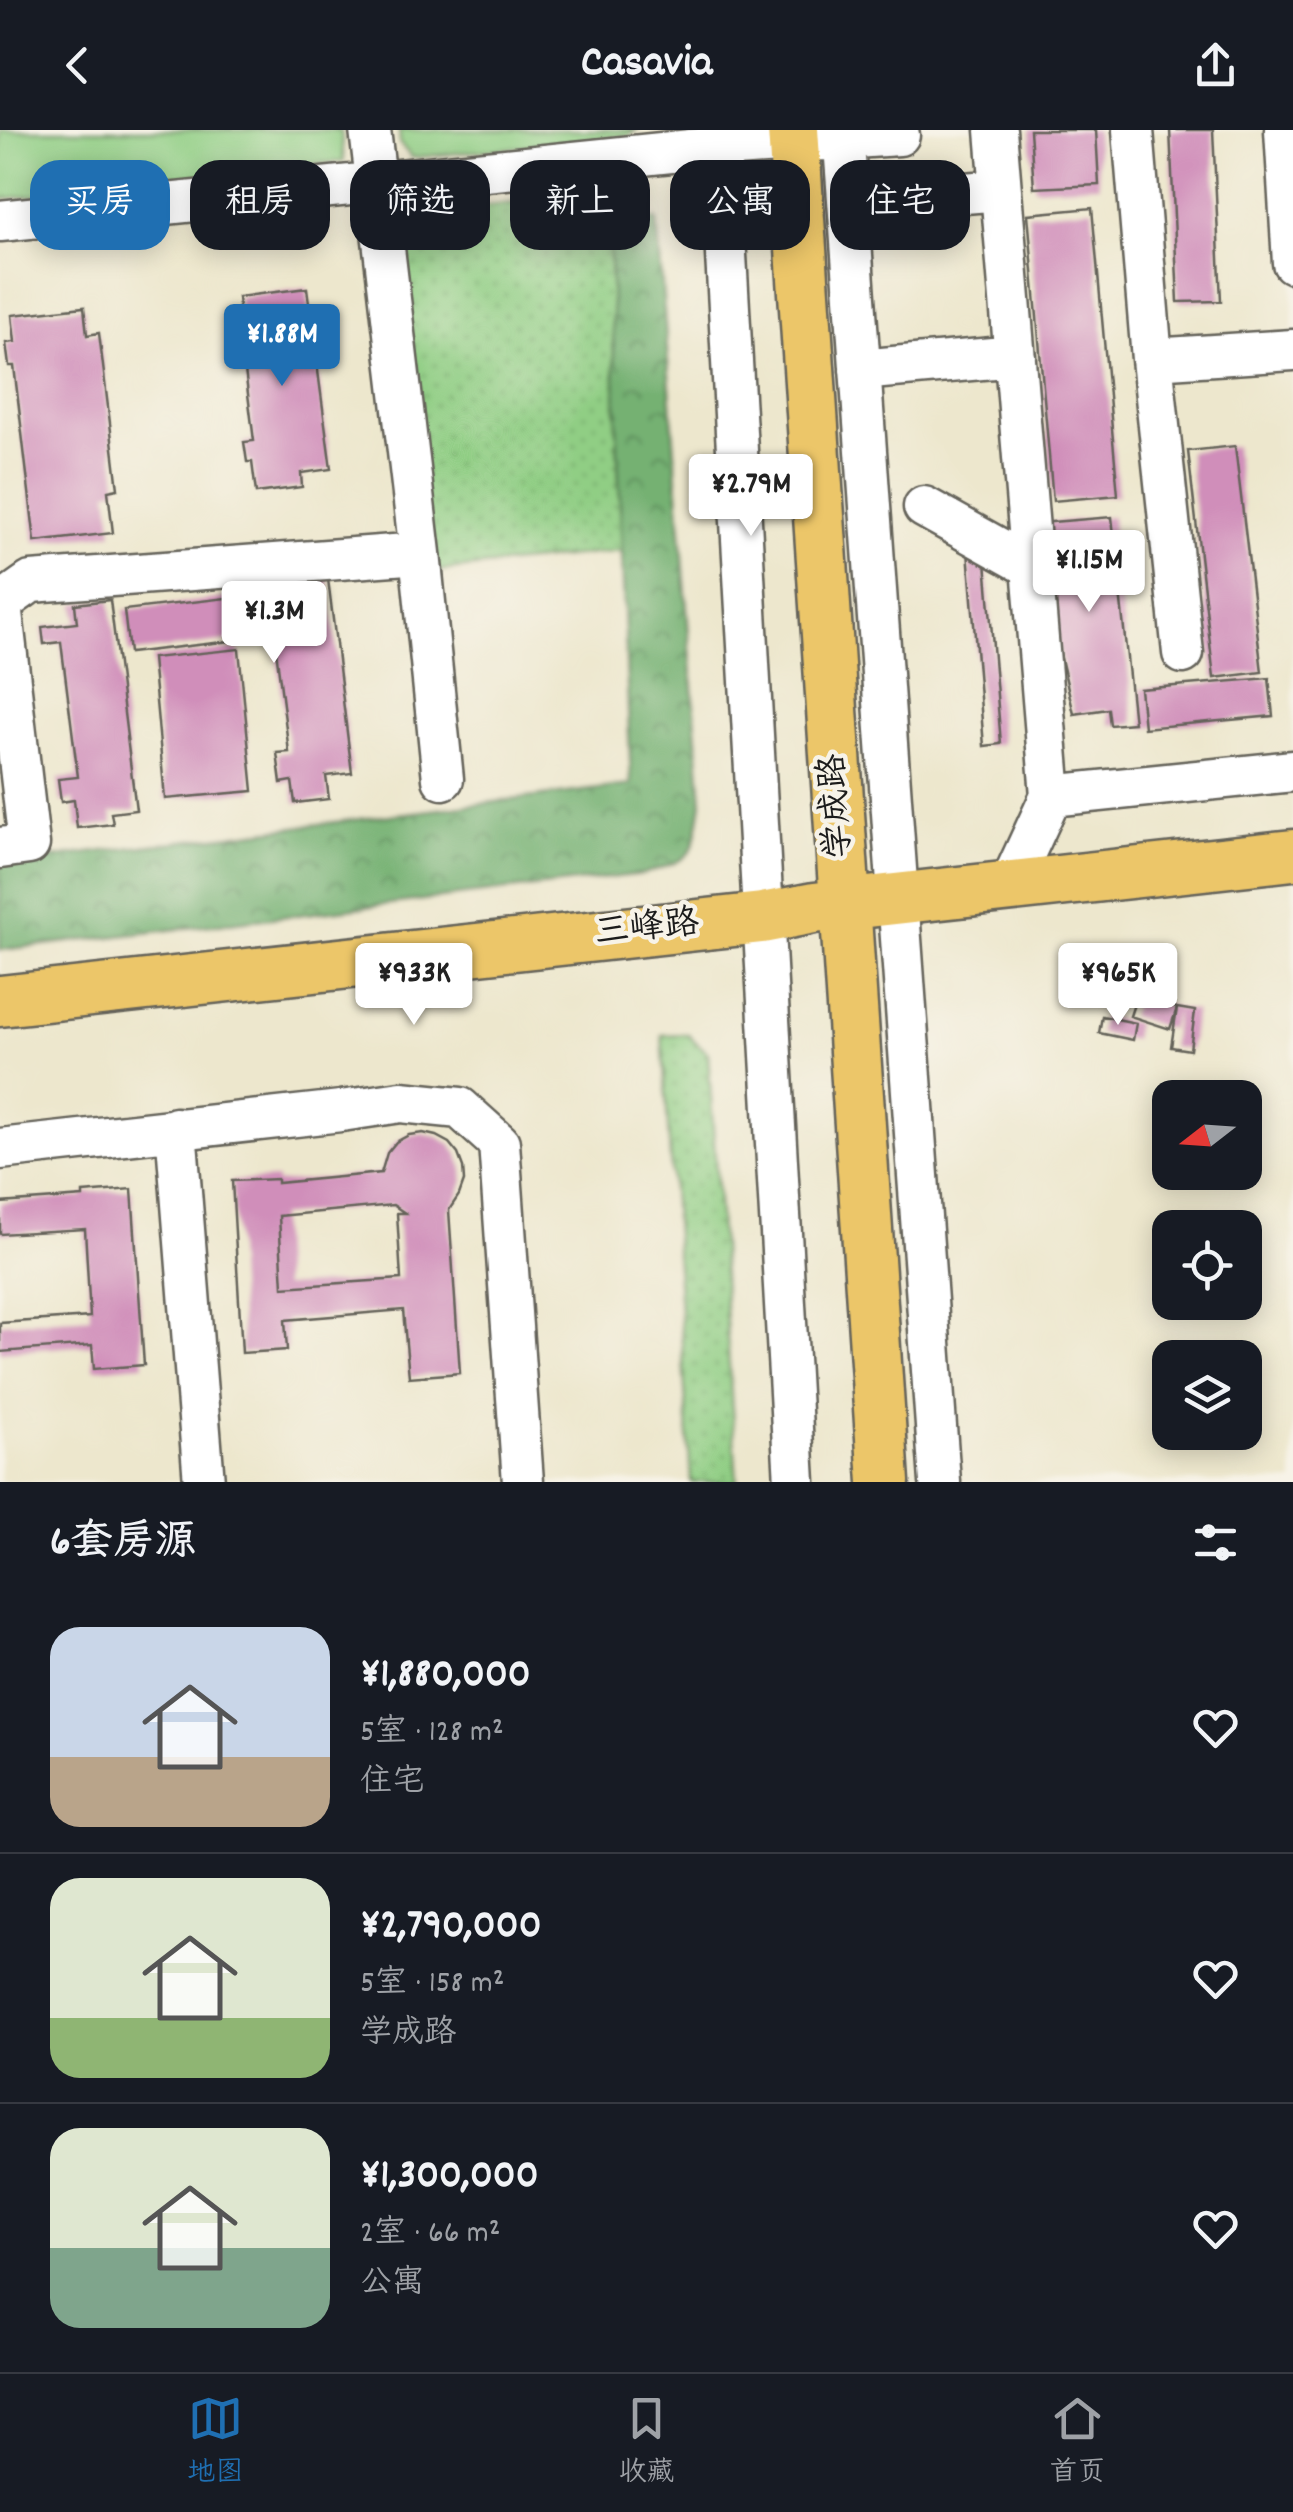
<!DOCTYPE html>
<html lang="zh">
<head>
<meta charset="utf-8">
<style>
  body { margin:0; font-family:Dekko,"LXGW WenKai TC",sans-serif; background:#20242c; color:#f1f3f6; height:100vh; display:flex; flex-direction:column; font-size:38px; white-space:nowrap }
  * { box-sizing:border-box; margin:0 }
  p { font-size:32px; color:#9ea1a6 }
  .icon { flex:none; width:55px; height:55px; fill:none; stroke:currentColor; stroke-width:2; stroke-linecap:round; stroke-linejoin:round }
  .map { position:relative; height:1352px; overflow:hidden }
  .sheet { display:flex; flex-direction:column; background:#171b24; flex:1 }
  .sheet>* { flex:none }
  .top-card { position:absolute; left:30px; top:30px; width:1235px; height:90px; display:flex; gap:20px }
  .needle { width:65px; rotate:253deg }
  .tools { position:absolute; left:1152px; top:950px; display:grid; gap:20px }
  .tools a { display:grid; place-items:center; width:110px; height:110px; border-radius:20px; background:#171b24; box-shadow:0 5px 25px #0003; font-size:50px }
  .price { position:absolute; translate:-50% -85px; padding:0 22px; border-radius:10px; background:#fff; color:#222; font-size:32px; line-height:65px; filter:drop-shadow(0 2px 5px #0008) }
  .price::after { content:''; position:absolute; left:50%; top:60px; width:30px; height:22px; margin-left:-15px; background:inherit; clip-path:polygon(0 0,100% 0,50% 100%) }
  .price.current { background:#1f6fb2; color:#fff }
  ul { padding:0; list-style:none }
  li { display:flex; align-items:center; gap:30px; height:250px; padding:0 50px }
  li+li { border-top:2px solid #363941 }
  li span { display:grid; place-items:center; flex:none; width:280px; height:200px; border-radius:30px; color:#555 }
  li>.icon { margin-inline-start:auto }
  span .icon { width:120px; height:120px; fill:#fffc; stroke-width:1 }
  li b { font-size:42px }
  h2 { display:flex; justify-content:space-between; align-items:center; height:120px; padding:0 50px; font-size:42px }
  .chip { padding:0 35px; border-radius:30px; background:#171b24; box-shadow:0 5px 25px #0003; font-size:35px; line-height:90px }
  .chip.current { background:#1f6fb2; color:#fff }
  header { display:flex; justify-content:space-between; align-items:center; height:130px; padding:0 50px; background:#171b24; font-size:45px; font-weight:700 }
  .tabs { display:flex; justify-content:space-around; align-items:center; height:140px; border-top:2px solid #363941; background:#171b24; font-size:28px; color:#9ea1a6 }
  .tabs a { display:grid; justify-items:center; gap:5px }
  .tabs .current { color:#1f6fb2 }
  .map>svg:first-child { display:block }
  .grass { fill:url(#grass-dots); stroke:#567550; stroke-width:2.5 }
  .forest { fill:url(#forest-crowns); stroke:#486647; stroke-width:2.5 }
  .green { fill:#90ce84; stroke:#567550; stroke-width:2.5 }
  .building { fill:#d08eba; fill-rule:evenodd }
  .lines { fill:none; stroke-linecap:round; stroke-linejoin:round }
  .minor-casing { stroke:#65635a; stroke-width:45 }
  .major-casing { stroke:#65635a; stroke-width:55 }
  .minor { stroke:#fff; stroke-width:40 }
  .major { stroke:#ecc669; stroke-width:50 }
  .labels { text-anchor:middle; dominant-baseline:central; stroke-width:9; stroke-linejoin:round; paint-order:stroke }
  .street-label { font-size:35px; fill:#1c1c1c; stroke:#f7f3e8 }
</style>
</head>
<body>
<header><svg class="icon" aria-label="back" viewBox="0 0 24 24"><path d="M15 5l-7 7 7 7"/></svg>Casavia<svg class="icon" aria-label="share" viewBox="0 0 24 24"><path d="M12 15V3M7 8l5-5 5 5M5 13v7h14v-7"/></svg></header>
<div class="map">
<svg width="1293" height="1352" viewBox="0 0 1293 1352">
  <defs>
    <pattern id="grass-dots" width="8" height="8" patternUnits="userSpaceOnUse" patternTransform="scale(2.5)"><rect width="8" height="8" fill="#90ce84"/><path d="M2 2h.1M6 6h.1" fill="none" stroke="#7cb071" stroke-width="1.8" stroke-linecap="round"/></pattern>
    <pattern id="forest-crowns" width="20" height="18" patternUnits="userSpaceOnUse" patternTransform="scale(2.5)"><rect width="20" height="18" fill="#74b172"/><path d="M2 6a3 3 0 1 1 6 0M12 15a3 3 0 1 1 6 0" fill="none" stroke="#5e8f5d"/></pattern>
  </defs>
  <rect width="100%" height="100%" fill="#f7f3e8"/>
  <filter id="ink" filterUnits="userSpaceOnUse"><feTurbulence type="fractalNoise" baseFrequency=".01" numOctaves="2"/><feDisplacementMap in="SourceGraphic" scale="20" xChannelSelector="R" yChannelSelector="G"/><feConvolveMatrix kernelMatrix="1 2 1 2 8 2 1 2 1" color-interpolation-filters="sRGB"/></filter>
  <filter id="wash" filterUnits="userSpaceOnUse"><feTurbulence type="fractalNoise" baseFrequency=".0048" numOctaves="4" result="noise"/><feDisplacementMap in="SourceGraphic" scale="40" xChannelSelector="R" yChannelSelector="G"/><feGaussianBlur stdDeviation="2.25" result="paint"/><feColorMatrix in="noise" values="0 0 0 0 0 0 0 0 0 0 0 0 0 0 0 0 0 1.4 0 .05"/><feComposite in="paint" operator="in"/></filter>
  <g filter="url(#wash)">
    <rect width="100%" height="100%" fill="#ede7cd"/>
    <!-- grass -->
    <path class="grass" d="M599,63L603,99H609L622,421L428,442L385,88Z
      M687,904L708,923L737,1352H691L662,905Z"/>
    <!-- forest -->
    <path class="forest" d="M657,89L702,673C693,727 697,727 643,744L0,820V734L631,655L609,99L627,97L626,92Z"/>
    <!-- green -->
    <path class="green" d="M0,0H341L344,31L0,69Z
      M399,0H637L628,6L412,28L400,14Z"/>
    <g id="blocks">
      <!-- building -->
      <path class="building" d="M1030,0H1096L1099,55L1034,58Z
        M1170,0H1213L1221,171L1178,172Z
        M622,43L627,97L603,100L597,45Z
        M1092,78L1118,365L1053,371L1028,84Z
        M307,158L331,339L301,343L302,357L256,363L252,332H247L244,312L254,311L241,209L231,210L228,190L240,188L238,167Z
        M84,177L87,205L99,203L118,359L108,361L113,403L35,412L14,236H9L6,213L15,212L12,185Z
        M1235,316L1262,542L1214,548L1188,321Z
        M1112,387L1134,593L1110,595L1108,579L1074,584L1053,494L1040,393Z
        M985,419L1001,614L984,616L968,421Z
        M327,441L352,643L326,646L329,669L295,673L292,651L281,653L277,623L289,622L273,496L260,497L265,507L129,523L124,480L260,464L257,469L268,468L267,454Z
        M110,470L136,680L111,683L113,694L77,698L74,670L61,672L58,649L78,647L61,512L44,514L42,497L77,493L75,474Z
        M239,519L253,661L165,669L152,528Z
        M1269,548L1273,586L1144,598L1140,559Z
        M1137,865L1177,878L1195,881L1190,920L1171,917L1177,878L1170,899L1130,886Z
        M1102,886L1136,893L1133,910L1099,903Z
        M423,1003L436,1006L449,1013L458,1024L463,1037L464,1051L459,1065L449,1080L460,1243L409,1247L403,1180L285,1190L287,1220L242,1223L232,1051L277,1049V1053L381,1043L387,1023L396,1012L409,1005ZM393,1075L405,1083H397L401,1149L283,1157L279,1086Z
        M132,1059L144,1235L94,1239L92,1215L0,1222V1193L90,1187L85,1099L0,1104V1073L83,1067V1063Z"/>
    </g>
  </g>
  <g filter="url(#ink)">
    <use href="#blocks" fill-opacity="0" stroke="#65635a" stroke-width="2.5"/>
    <g class="lines">
      <defs>
        <path id="minor" d="M370,0L420,423L443,649
          M719,0L795,1352
          M843,0L940,1352
          M996,0L1051,666L1293,641
          M1133,0L1152,229L1293,220
          M1285,0L1293,133
          M903,68L1001,60
          M0,91L720,17L899,5
          M1152,229L1183,523
          M860,240L1015,226
          M924,377L1032,437
          M0,474L31,452L420,423
          M0,718L29,714L1,474
          M1009,757L1051,666
          M176,998L204,1352
          M0,1019L341,981L401,972L460,978L499,1013L523,1352"/>
        <path id="major" d="M793,0L884,1352
          M0,871L762,788L814,778L1293,725"/>
      </defs>
      <!-- minor casing -->
      <use href="#minor" class="minor-casing"/>
      <!-- major casing -->
      <use href="#major" class="major-casing"/>
      <!-- minor -->
      <use href="#minor" class="minor"/>
      <!-- major -->
      <use href="#major" class="major"/>
    </g>
  </g>
  <g class="labels">
    <!-- street labels -->
    <g class="street-label">
      <text transform="translate(838 676) rotate(-94)">学成路</text>
      <text transform="translate(647 800) rotate(-6)">三峰路</text>
    </g>
  </g>
</svg>
<div class="tools">
<a><svg class="needle" viewBox="-14 -14 28 28"><path d="M0-13l5 13h-10z" fill="#e53935"/><path d="M0 13l5-13h-10z" fill="#9ea1a6"/></svg></a>
<a><svg class="icon" aria-label="locate" viewBox="0 0 24 24"><circle cx="12" cy="12" r="6"/><path d="M12 2v4M12 18v4M2 12h4M18 12h4"/></svg></a>
<a><svg class="icon" aria-label="layers" viewBox="0 0 24 24"><path d="M12 4l9 5-9 5-9-5zM3 14l9 5 9-5"/></svg></a>
</div>
<b class="price current" style="left:282px;top:259px">¥1.88M</b>
<b class="price" style="left:751px;top:409px">¥2.79M</b>
<b class="price" style="left:1089px;top:485px">¥1.15M</b>
<b class="price" style="left:274px;top:536px">¥1.3M</b>
<b class="price" style="left:414px;top:898px">¥933K</b>
<b class="price" style="left:1118px;top:898px">¥965K</b>
<div class="top-card">
<a class="chip current">买房</a>
<a class="chip">租房</a>
<a class="chip">筛选</a>
<a class="chip">新上</a>
<a class="chip">公寓</a>
<a class="chip">住宅</a>
</div>
</div>
<section class="sheet">
<h2>6套房源<svg class="icon" aria-label="filters" viewBox="0 0 24 24"><path d="M4 7h16M4 17h16"/><circle cx="9" cy="7" r="2"/><circle cx="15" cy="17" r="2"/></svg></h2>
<ul>
<li><span style="background:linear-gradient(#c9d6e8 65%,#b9a48a 0)"><svg class="icon" aria-label="home" viewBox="0 0 24 24"><path d="M3 11l9-7 9 7M6 9v11h12V9"/></svg></span><div><b>¥1,880,000</b><p>5室 · 128 m²</p><p>住宅</p></div><svg class="icon" aria-label="heart" viewBox="0 0 24 24"><path d="M12 20l-8-8c-3-5 5-10 8-4 3-6 11-1 8 4z"/></svg></li>
<li><span style="background:linear-gradient(#dfe7d0 70%,#8fb573 0)"><svg class="icon" aria-label="home" viewBox="0 0 24 24"><path d="M3 11l9-7 9 7M6 9v11h12V9"/></svg></span><div><b>¥2,790,000</b><p>5室 · 158 m²</p><p>学成路</p></div><svg class="icon" aria-label="heart" viewBox="0 0 24 24"><path d="M12 20l-8-8c-3-5 5-10 8-4 3-6 11-1 8 4z"/></svg></li>
<li><span style="background:linear-gradient(#dfe7d0 60%,#7fa58c 0)"><svg class="icon" aria-label="home" viewBox="0 0 24 24"><path d="M3 11l9-7 9 7M6 9v11h12V9"/></svg></span><div><b>¥1,300,000</b><p>2室 · 66 m²</p><p>公寓</p></div><svg class="icon" aria-label="heart" viewBox="0 0 24 24"><path d="M12 20l-8-8c-3-5 5-10 8-4 3-6 11-1 8 4z"/></svg></li>
</ul>
</section>
<nav class="tabs">
<a class="current"><svg class="icon" aria-label="map" viewBox="0 0 24 24"><path d="M3 6l6-2 6 2 6-2v14l-6 2-6-2-6 2zM9 4v14M15 6v14"/></svg>地图</a>
<a><svg class="icon" aria-label="saved" viewBox="0 0 24 24"><path d="M7 4h10v16l-5-4-5 4z"/></svg>收藏</a>
<a><svg class="icon" aria-label="home" viewBox="0 0 24 24"><path d="M3 11l9-7 9 7M6 9v11h12V9"/></svg>首页</a>
</nav>
</body>
</html>
